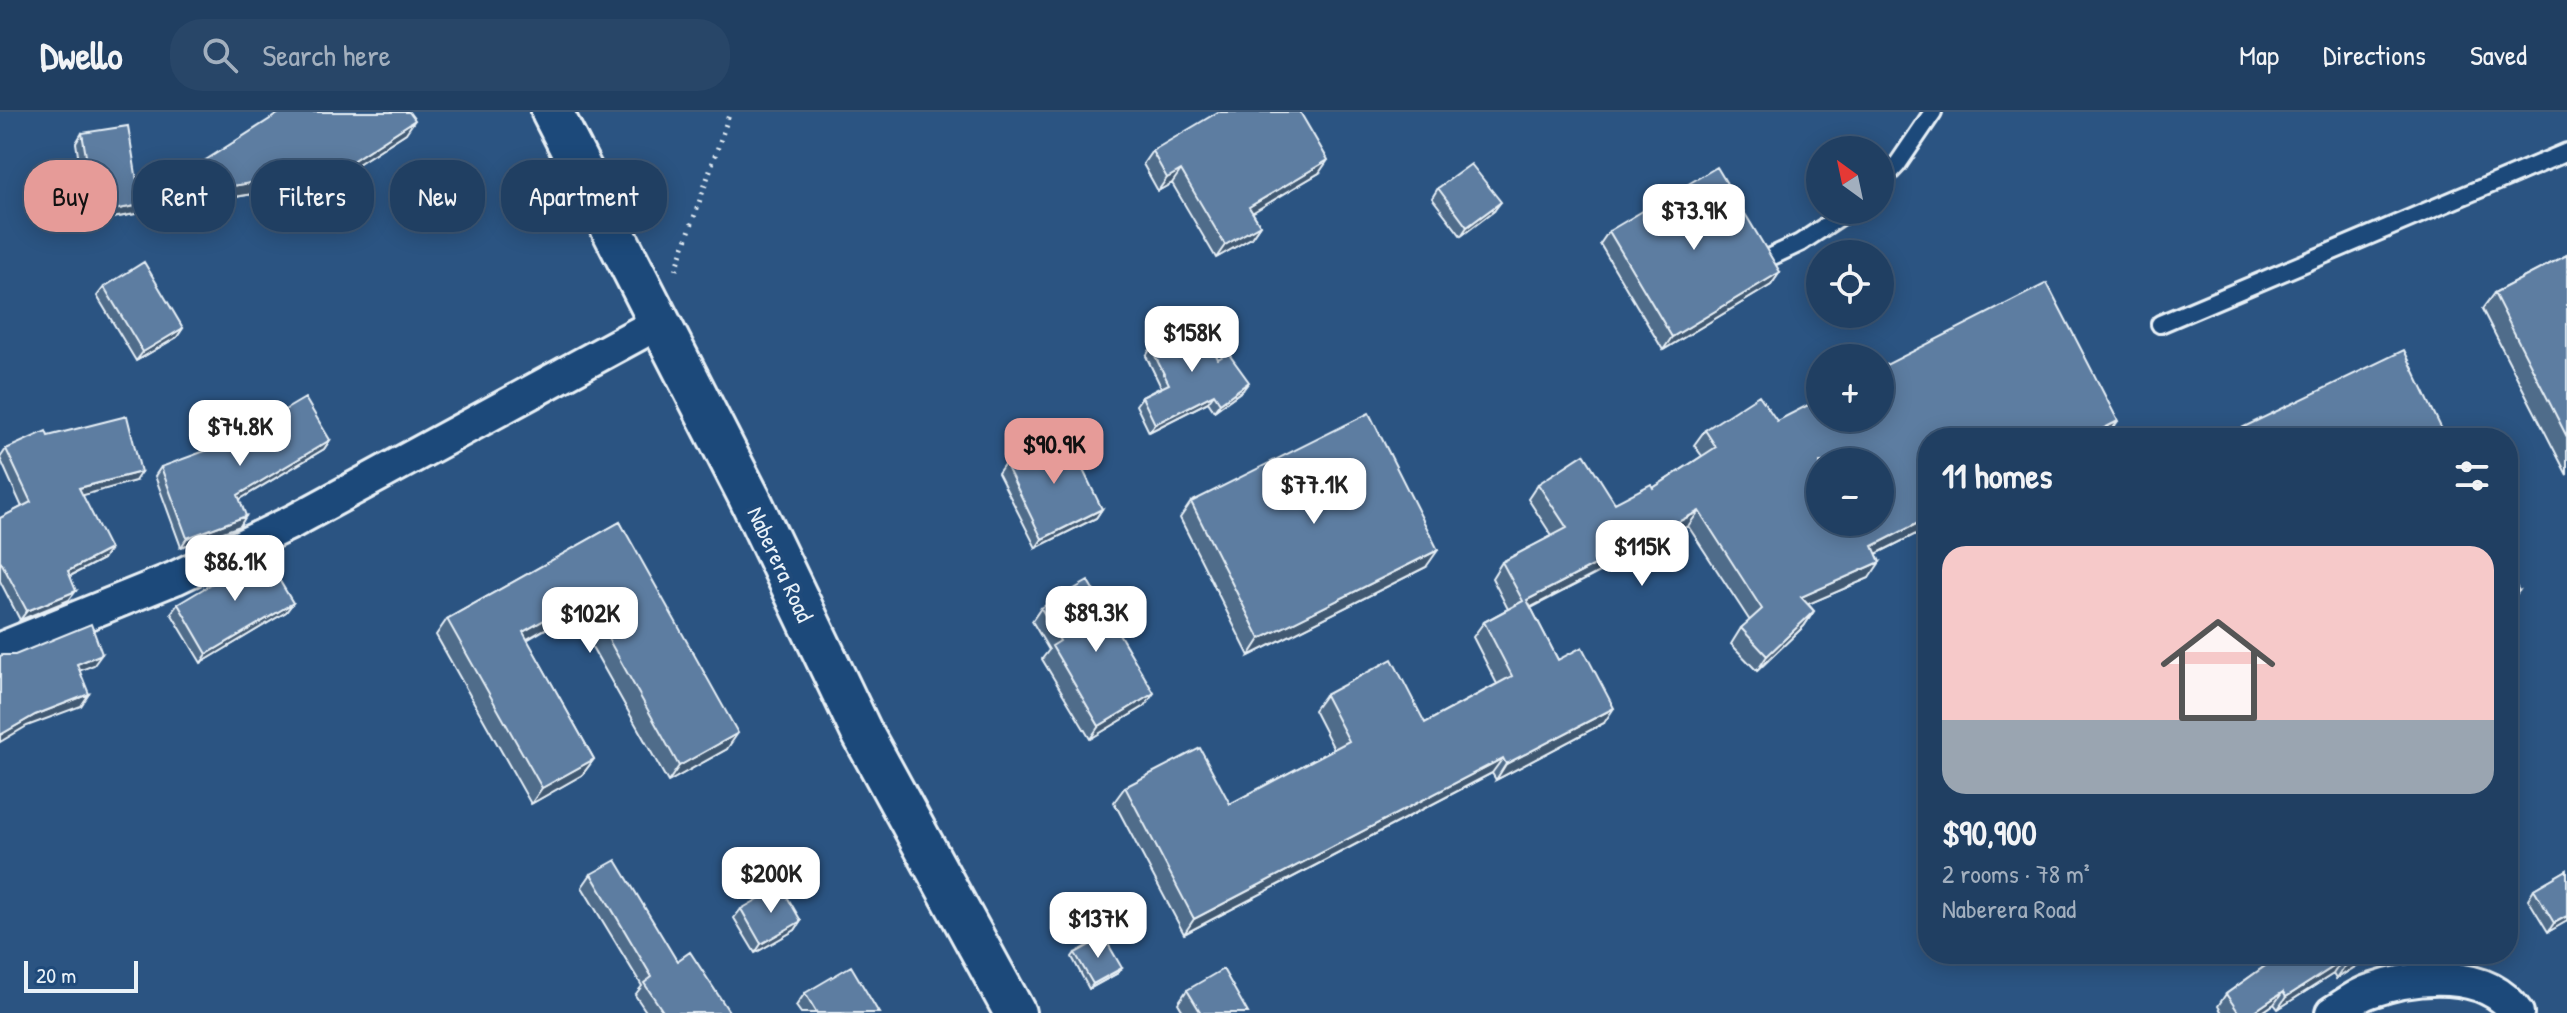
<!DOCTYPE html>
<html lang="en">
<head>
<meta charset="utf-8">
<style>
  body { margin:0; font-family:"Patrick Hand",sans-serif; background:#284668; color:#f1f3f6; height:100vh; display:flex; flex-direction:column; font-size:30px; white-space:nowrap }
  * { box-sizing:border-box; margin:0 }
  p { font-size:26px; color:#a2afbe }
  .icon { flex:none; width:44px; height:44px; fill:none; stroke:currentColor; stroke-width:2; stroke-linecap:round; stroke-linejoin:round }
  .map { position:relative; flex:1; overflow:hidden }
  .panel { position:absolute; left:1918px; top:316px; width:600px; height:536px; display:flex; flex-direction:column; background:#203f62; border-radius:32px; box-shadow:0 4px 20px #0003,0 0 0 2px #3d5877 }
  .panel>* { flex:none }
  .top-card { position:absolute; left:24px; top:48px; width:760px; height:72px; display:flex; gap:16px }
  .needle { width:52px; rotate:327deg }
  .buttons { position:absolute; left:1806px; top:24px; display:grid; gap:16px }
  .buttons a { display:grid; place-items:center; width:88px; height:88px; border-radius:50%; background:#203f62; box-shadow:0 4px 20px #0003,0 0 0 2px #3d5877; font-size:40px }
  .scale { position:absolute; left:24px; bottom:20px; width:114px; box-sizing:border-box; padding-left:8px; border:4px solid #e8f1f8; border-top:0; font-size:22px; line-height:28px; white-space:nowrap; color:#e8f1f8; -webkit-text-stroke:6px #1f4a7a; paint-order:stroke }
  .price { position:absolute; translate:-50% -68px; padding:0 18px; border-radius:16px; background:#fff; color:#222; font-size:26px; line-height:52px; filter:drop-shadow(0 2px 4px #0008) }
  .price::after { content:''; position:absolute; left:50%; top:48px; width:24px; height:18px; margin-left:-12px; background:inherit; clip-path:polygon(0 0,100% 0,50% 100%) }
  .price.on { background:#e69b98; color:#111 }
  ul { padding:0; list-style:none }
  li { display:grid; align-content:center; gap:16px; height:424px; padding:0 24px }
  li span { display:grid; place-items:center; height:248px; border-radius:24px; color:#555 }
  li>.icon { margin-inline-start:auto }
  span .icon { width:144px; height:144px; fill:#fffc; stroke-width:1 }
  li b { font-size:34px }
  h2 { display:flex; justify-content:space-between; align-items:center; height:96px; padding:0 24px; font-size:34px }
  .chip { padding:0 28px; border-radius:32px; background:#203f62; box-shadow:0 4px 20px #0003,0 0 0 2px #3d5877; font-size:28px; line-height:72px }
  .chip.on { background:#e69b98; color:#111 }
  header { display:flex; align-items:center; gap:48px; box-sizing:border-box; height:112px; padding:0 40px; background:#203f62; border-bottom:2px solid #3d5877 }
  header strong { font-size:38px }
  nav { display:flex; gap:44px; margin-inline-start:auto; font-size:28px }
  .search { width:560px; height:72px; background:#284668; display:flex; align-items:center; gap:20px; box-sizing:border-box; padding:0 28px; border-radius:32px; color:#a2afbe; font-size:30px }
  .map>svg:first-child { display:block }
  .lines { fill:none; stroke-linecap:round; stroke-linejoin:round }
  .service-casing { stroke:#e8f1f8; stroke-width:22 }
  .minor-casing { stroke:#e8f1f8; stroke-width:38 }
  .tertiary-casing { stroke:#e8f1f8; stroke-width:46 }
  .path { stroke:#e8f1f8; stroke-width:5; stroke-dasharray:2 6; stroke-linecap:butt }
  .service { stroke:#1f4a7a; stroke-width:16 }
  .minor { stroke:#1f4a7a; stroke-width:32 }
  .tertiary { stroke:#1f4a7a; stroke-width:40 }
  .wall { fill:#506c8a; stroke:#e8f1f8; stroke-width:2 }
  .shaded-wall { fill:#415871; stroke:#e8f1f8; stroke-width:2 }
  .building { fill:#5d7da1; stroke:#e8f1f8; stroke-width:2; fill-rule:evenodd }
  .labels { text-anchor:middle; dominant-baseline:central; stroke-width:8; stroke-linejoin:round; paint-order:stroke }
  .street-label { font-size:24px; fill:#e8f1f8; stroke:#1f4a7a }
</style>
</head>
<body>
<header>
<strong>Dwello</strong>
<div class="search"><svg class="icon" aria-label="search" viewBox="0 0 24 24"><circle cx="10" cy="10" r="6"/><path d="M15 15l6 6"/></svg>Search here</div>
<nav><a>Map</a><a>Directions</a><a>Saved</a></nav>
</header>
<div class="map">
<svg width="2567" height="901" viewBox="0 0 2567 901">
  <rect width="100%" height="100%" fill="#2b5482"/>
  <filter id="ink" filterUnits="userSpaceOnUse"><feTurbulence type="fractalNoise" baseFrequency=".0125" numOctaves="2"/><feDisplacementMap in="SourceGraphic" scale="16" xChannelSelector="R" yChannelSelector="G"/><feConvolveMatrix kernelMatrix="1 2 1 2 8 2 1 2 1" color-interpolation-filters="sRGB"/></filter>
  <g filter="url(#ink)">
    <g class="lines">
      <defs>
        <path id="service" d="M1880,71L1897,53L1933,0
          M1766,147L1800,131L1850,98
          M2160,212L2567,40"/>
        <path id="minor" d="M0,537L175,466L294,409L660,210
          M2332,901C2344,894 2357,883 2370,879C2416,863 2486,856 2517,901"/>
        <path id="tertiary" d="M552,0L749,385L861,619L1015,901"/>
      </defs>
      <!-- service casing -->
      <use href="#service" class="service-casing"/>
      <!-- minor casing -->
      <use href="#minor" class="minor-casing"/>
      <!-- tertiary casing -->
      <use href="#tertiary" class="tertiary-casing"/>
      <!-- path -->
      <path class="path" d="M676,158L730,0"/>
      <!-- service -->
      <use href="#service" class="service"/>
      <!-- minor -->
      <use href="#minor" class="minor"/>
      <!-- tertiary -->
      <use href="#tertiary" class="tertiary"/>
    </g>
    <!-- wall -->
    <path class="wall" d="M82,21L135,102L89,110L76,31Z
      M406,21L319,77L317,71L194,92L181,71L190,58Z
      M1152,39L1319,61L1252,100L1260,113L1251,126L1216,146L1172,71L1158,79L1143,52Z
      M1438,76L1494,99L1461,124L1432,86Z
      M1609,119L1780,160L1771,173L1663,238L1600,132Z
      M2567,143V363L2482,197L2494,181Z
      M104,175L183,216L177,225L136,249L97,184Z
      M1151,236L1218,247L1243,278L1214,299L1208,290L1149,320L1136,293L1142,285L1161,275L1146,244Z
      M1777,309L2107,325L2104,326H1928V416L1876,442L1869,466L1808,492L1814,499L1804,514L1757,559L1731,532L1741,516L1750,509L1688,414L1531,496L1558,548L1604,611L1496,668L1492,661L1184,822L1114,690L1125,675L1230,692L1334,637L1314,598L1325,583L1425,611L1497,572L1473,525L1484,510L1508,497L1492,466L1502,450L1552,424L1528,387L1538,372L1615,391L1653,376L1702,344L1694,333L1705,318Z
      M48,324L135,369L82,383L103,447L70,464L69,488L20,508L0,469V406L22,395L0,346L6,337Z
      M330,328L324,337L240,387V414L181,435L155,364L161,355Z
      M1005,351L1102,397L1096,406L1036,436L998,361Z
      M1191,390L1426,455L1249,544L1180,406Z
      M620,410L727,637L668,670L573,501L527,528L594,647L582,663L531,692L436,523L447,507Z
      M293,491L286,500L201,551L171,501L178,492Z
      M1041,496L1145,594L1090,627L1042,547L1049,538L1032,509Z
      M2567,758V809L2548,820L2528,787L2534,777Z
      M591,762L677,849L730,901H647L635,883L642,874L582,775Z
      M741,797L801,809L795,818L755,841L734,806Z
      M1075,841L1122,856L1118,861L1089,877L1072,845Z
      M2277,842H2375L2336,867L2333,862L2278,897L2274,892L2261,901H2222L2218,894L2226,882L2279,844Z
      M1187,878L1248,901H1184L1178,891Z
      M805,881L879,901H801L796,894Z"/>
    <!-- shaded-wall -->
    <path class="shaded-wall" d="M415,8L406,21L319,77L329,64Z
      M1328,48L1319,61L1240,108L1249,95Z
      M326,58L317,71L194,92L203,79Z
      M1181,58L1172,71L1158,79L1167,66Z
      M1501,90L1494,99L1461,124L1467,115Z
      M141,93L135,102L89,110L96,101Z
      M1260,113L1251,126L1216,146L1225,133Z
      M1780,160L1771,173L1663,238L1672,225Z
      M183,216L177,225L136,249L143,240Z
      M1249,270L1243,278L1214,299L1220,291Z
      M1214,282L1208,290L1149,320L1155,312Z
      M2118,309L2107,325L2104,326H2085Z
      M330,328L324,337L232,392L238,383Z
      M141,360L135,369L73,386L79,376Z
      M1102,397L1096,406L1036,436L1042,427Z
      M1699,399L1688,414L1516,503L1527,488Z
      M246,404L240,414L181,435L187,426Z
      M1928,406V416L1862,449L1873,434Z
      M110,437L103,447L62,468L68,459Z
      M1438,438L1426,455L1249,544L1260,527Z
      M1880,450L1869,466L1790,500L1801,485Z
      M76,479L69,488L20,508L27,499Z
      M2519,479L2508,494V484Z
      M585,485L573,501L511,536L523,520Z
      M293,491L286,500L201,551L207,542Z
      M1814,499L1804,514L1757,559L1767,544Z
      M102,542L94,553L69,563L77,552Z
      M1154,581L1145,594L1090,627L1099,614Z
      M89,582L81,594L27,614L0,630V623L35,603Z
      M1614,596L1604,611L1496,668L1506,652Z
      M738,621L727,637L668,670L679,654Z
      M1503,646L1492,661L1184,822L1194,807Z
      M594,647L582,663L531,692L542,676Z
      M2567,804V809L2548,820L2554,811Z
      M801,809L795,818L755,841L761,832Z
      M2365,842H2375L2336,867L2344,855Z
      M2341,850L2333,862L2278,897L2286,885Z
      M1122,856L1118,861L1089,877L1093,872Z
      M2283,880L2274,892L2261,901H2252Z"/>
    <!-- building -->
    <path class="building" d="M281,0H409L415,8L329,64L326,58L203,79L190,58Z
      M1218,0H1300L1328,48L1249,95L1260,113L1225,133L1181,58L1167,66L1152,39Z
      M128,14L141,93L96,101L82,21Z
      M1471,52L1501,90L1467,115L1438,76Z
      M1717,55L1780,160L1672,225L1609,119Z
      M2567,143V325L2494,181Z
      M144,150L183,216L143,240L104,175Z
      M2047,171L2118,309L2085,326H1928V406L1873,434L1880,450L1801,485L1814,499L1767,544L1741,516L1762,497L1699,399L1527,488L1558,548L1582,535L1614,596L1506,652L1503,646L1194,807L1125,675L1200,636L1230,692L1349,629L1325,583L1392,547L1425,611L1512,564L1484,510L1523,489L1502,450L1567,416L1538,372L1584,342L1615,391L1651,372L1653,376L1716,335L1705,318L1759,283L1777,309L1820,287V306H1880V256ZM1820,350H1880V410H1820Z
      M1201,211L1218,247L1228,241L1249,270L1220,291L1214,282L1155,312L1142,285L1169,272L1151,236Z
      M2404,238L2446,326H2221Z
      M305,286L330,328L238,383L246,404L187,426L161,355L232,329Z
      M1369,301L1438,438L1260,527L1191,390Z
      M127,304L141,360L79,376L110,437L68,459L76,479L27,499L0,448V406L31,390L6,337L46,319L48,324Z
      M1065,321L1102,397L1042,427L1005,351Z
      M620,410L738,621L679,654L585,485L523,520L594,647L542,676L447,507Z
      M263,441L293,491L207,542L178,492Z
      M2508,459L2519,479L2508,484Z
      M1088,469L1154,581L1099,614L1052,534L1060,529L1041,496Z
      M91,512L102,542L77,552L89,582L35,603L0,623V544L2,543H15Z
      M616,748L677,849L690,840L730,901H664L644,871L652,865L591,762Z
      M2567,758V804L2554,811L2534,777Z
      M781,774L801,809L761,832L741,797Z
      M1104,825L1122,856L1093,872L1075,841Z
      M2282,842H2365L2344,855L2341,850L2286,885L2283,880L2252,901H2239L2226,882Z
      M851,854L879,901H817L805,881Z
      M1223,857L1248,901H1201L1187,878Z"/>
  </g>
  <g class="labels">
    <!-- street labels -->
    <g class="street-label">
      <text transform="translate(781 452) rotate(65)">Naberera Road</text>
    </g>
  </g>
</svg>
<div class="buttons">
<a><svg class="needle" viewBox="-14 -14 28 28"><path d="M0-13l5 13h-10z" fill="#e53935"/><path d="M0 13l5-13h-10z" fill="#a2afbe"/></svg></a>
<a><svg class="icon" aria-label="locate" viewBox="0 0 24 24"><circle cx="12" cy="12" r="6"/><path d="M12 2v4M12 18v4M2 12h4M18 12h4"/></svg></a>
<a>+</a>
<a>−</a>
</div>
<div class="scale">20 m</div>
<b class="price" style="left:1694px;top:140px">$73.9K</b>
<b class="price" style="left:1192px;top:262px">$158K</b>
<b class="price" style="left:240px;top:356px">$74.8K</b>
<b class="price on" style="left:1054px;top:374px">$90.9K</b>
<b class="price" style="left:1314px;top:414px">$77.1K</b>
<b class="price" style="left:1642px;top:476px">$115K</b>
<b class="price" style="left:235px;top:491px">$86.1K</b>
<b class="price" style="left:1096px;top:542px">$89.3K</b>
<b class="price" style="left:590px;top:543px">$102K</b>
<b class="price" style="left:771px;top:803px">$200K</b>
<b class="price" style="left:1098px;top:848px">$137K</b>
<div class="top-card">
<a class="chip on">Buy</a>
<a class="chip">Rent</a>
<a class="chip">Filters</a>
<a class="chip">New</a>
<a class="chip">Apartment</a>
</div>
<section class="panel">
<h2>11 homes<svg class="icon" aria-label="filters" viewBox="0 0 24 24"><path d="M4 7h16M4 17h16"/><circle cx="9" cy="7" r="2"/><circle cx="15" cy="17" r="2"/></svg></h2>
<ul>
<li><span style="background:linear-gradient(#f6c9c9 70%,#9aa5b1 0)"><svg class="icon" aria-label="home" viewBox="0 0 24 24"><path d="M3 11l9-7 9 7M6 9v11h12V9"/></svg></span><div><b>$90,900</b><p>2 rooms · 78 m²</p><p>Naberera Road</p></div></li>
</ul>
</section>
</div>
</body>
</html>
